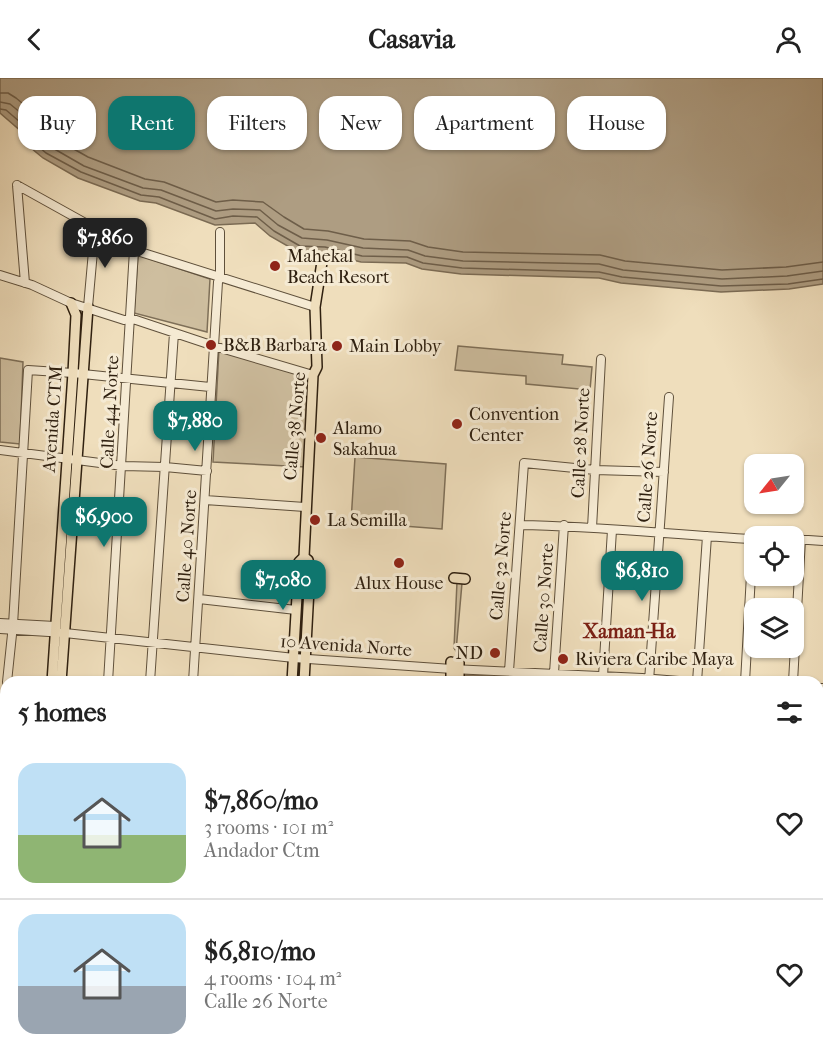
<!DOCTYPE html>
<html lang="en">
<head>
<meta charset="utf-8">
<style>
  body { margin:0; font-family:"IM FELL French Canon",serif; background:#f6f6f6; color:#222; height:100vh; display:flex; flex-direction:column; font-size:22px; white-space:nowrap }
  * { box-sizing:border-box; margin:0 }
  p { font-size:20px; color:#767676 }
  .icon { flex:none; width:33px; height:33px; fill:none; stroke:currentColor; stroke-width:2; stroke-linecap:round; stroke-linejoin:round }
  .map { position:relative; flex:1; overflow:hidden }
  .details { position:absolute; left:0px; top:598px; width:824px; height:386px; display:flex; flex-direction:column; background:#fff; border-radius:18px 18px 0 0; box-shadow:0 2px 4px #0004 }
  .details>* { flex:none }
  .banner { position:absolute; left:18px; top:18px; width:788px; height:54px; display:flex; gap:12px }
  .needle { width:39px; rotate:240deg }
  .controls { position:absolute; left:744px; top:376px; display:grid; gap:12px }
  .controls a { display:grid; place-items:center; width:60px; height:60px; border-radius:12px; background:#fff; box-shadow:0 2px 4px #0004; font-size:30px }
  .price { position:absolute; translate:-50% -51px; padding:0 14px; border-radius:12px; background:#0f766e; color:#fff; font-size:20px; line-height:39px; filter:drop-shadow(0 2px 3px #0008) }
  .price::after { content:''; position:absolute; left:50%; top:36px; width:18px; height:14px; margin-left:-9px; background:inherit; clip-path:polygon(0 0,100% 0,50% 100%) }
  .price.selected { background:#222; color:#fff }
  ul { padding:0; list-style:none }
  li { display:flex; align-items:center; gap:18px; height:150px; padding:0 18px }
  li+li { border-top:2px solid #e0e0e0 }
  li span { display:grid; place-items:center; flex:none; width:168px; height:120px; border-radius:18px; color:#555 }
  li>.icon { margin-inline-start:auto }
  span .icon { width:72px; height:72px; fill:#fffc; stroke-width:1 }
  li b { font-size:26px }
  h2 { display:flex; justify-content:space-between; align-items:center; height:72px; padding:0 18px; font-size:26px }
  .chip { padding:0 21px; border-radius:18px; background:#fff; box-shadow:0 2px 4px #0004; font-size:21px; line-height:54px }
  .chip.selected { background:#0f766e; color:#fff }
  header { display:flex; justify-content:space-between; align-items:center; height:78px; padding:0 18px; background:#fff; font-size:27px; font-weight:700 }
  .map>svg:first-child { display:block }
  .green { fill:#cebe9f; stroke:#7e6f58; stroke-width:1.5 }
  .water { fill:#ae9d82; stroke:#7b6b54; stroke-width:1.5 }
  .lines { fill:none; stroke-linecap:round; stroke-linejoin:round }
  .shore { stroke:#6e5e49; stroke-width:1.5 }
  .minor-casing { stroke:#5f503b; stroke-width:10 }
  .major-casing { stroke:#2f2010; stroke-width:12 }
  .minor { stroke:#f5ead3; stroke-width:8 }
  .major { stroke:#efdebc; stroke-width:9 }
  .poi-dot { fill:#8f2418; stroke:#f5ead3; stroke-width:2 }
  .labels { text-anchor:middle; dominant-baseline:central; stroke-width:6; stroke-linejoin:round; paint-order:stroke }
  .poi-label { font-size:18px; fill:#2f2010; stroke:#f5ead3; text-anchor:start }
  .street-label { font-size:18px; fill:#2f2010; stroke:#f5ead3 }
  .neighbourhood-label { font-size:20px; font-weight:bold; fill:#7a1f14; stroke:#f5ead3 }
</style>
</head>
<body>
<header><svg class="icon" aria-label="back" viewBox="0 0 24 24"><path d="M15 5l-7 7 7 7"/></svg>Casavia<svg class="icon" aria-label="person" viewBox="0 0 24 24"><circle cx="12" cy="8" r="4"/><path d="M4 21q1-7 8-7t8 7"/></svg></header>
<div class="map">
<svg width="823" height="983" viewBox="0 0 823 983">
  <rect width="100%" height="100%" fill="#efdebc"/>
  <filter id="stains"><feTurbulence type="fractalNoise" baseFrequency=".00333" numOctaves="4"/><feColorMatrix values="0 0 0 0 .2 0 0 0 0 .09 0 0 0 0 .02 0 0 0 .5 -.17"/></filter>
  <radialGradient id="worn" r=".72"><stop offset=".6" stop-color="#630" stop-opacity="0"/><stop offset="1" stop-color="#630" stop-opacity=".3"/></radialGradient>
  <!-- green -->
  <path class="green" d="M138,177L210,201L207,254L134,235Z
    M458,268L563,277L562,286L592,289L590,312L526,306V298L455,292Z
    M219,271L309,300L306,389L213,384Z
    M0,280L23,284L20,366L0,364Z
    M355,379L446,386L442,451L351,444Z
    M457,504L462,505L456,573L454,570Z
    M465,597L556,601L555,604H465Z"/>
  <!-- water -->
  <path class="water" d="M0,0H823V206L789,211L721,214L621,205L599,200L461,196L422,191L406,185L361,184L324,175L298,174L270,158L255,145L215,147L156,125L140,123L78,100L43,80L25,65L23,55L0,35Z"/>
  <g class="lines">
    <!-- shore -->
    <path class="shore" d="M0,15H8L16,20L40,40L46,53L56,61L88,79L145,101L164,104L216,124L233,122L263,124L284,139L304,151L328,153L364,161L410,163L428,169L463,174L600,177L625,183L722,192L786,189L823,184
      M0,24L10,26L32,44L38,58L51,69L84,88L143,110L161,112L216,133L233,131L260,132L278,147L302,160L327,162L363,170L408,172L425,178L463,183L599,186L623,192L722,201L787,198L823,193
      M0,31L6,32L27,50L31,62L46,75L81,94L141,117L159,119L215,141L233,138L257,139L274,153L300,168L325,169L362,178L407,179L423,185L462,190L599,194L622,199L721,208L788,206L823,201"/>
    <defs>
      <path id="minor" d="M17,107L134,172L315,229
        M17,107L25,205
        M0,197L32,207L71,225L124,242L130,240L214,268L313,297
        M88,229L95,151
        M0,372L123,388L165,389L207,393
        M205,422L305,429
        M520,447C598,448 676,457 754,461
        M592,450L601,281
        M794,461L823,463
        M199,521L296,532
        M0,545L55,548
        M0,551L65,555L294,580L452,591L642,600L691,604
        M509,593L524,385L595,392L664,394
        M554,595L564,447
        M603,598L612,452
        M649,603L669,319
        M7,604L13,547L28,292L73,295L210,309
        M108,604L134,172
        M150,604L174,255
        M193,604L218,204L220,200V154
        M697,604L707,458
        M745,604L753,461
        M793,604L801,461
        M818,610H823
        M818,682L823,683
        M0,695L6,620
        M0,722H6
        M818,783H823
        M0,811H6
        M818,869L823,870
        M0,892L6,891
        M0,899H6
        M0,980L45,983
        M80,983V978
        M124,983V978
        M167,983V978
        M331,983V978
        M376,983V978
        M483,983V978
        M532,983V978
        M578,983L579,978
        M625,983V978
        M673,983L674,978
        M721,983V978
        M768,983L769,978"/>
      <path id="major" d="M454,500L465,501
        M451,584V604
        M52,604L73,295L76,237L71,225
        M61,604L88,229
        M292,604L299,484L304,479
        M304,604L310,492L308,482L304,479L313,297L317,289L315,229L322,184
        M459,604V584
        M26,983V978
        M35,983L36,978
        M268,983V978
        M277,983V978
        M427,983V978
        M435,983V978
        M817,983L823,891"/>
    </defs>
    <!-- minor casing -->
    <use href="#minor" class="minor-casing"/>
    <!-- major casing -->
    <use href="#major" class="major-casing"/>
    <!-- minor -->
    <use href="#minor" class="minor"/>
    <!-- major -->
    <use href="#major" class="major"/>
  </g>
  <!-- markers -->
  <g class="poi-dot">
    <circle cx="275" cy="188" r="6"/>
    <circle cx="211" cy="267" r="6"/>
    <circle cx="337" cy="268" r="6"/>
    <circle cx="457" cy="346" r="6"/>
    <circle cx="321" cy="360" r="6"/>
    <circle cx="315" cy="442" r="6"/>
    <circle cx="399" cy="485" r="6"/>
    <circle cx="495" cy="575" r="6"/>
    <circle cx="563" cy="581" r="6"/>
  </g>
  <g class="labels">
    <!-- poi labels -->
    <g class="poi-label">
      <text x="287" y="178">Mahekal<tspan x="287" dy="21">Beach Resort</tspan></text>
      <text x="223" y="267">B&amp;B Barbara</text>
      <text x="349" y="268">Main Lobby</text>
      <text x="469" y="336">Convention<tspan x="469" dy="21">Center</tspan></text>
      <text x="333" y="350">Alamo<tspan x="333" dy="21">Sakahua</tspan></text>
      <text x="327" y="442">La Semilla</text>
      <text x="399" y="505" text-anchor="middle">Alux House</text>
      <text x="483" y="575" text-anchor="end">ND</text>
      <text x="575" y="581">Riviera Caribe Maya</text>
    </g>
    <!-- street labels -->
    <g class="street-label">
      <text transform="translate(110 334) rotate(-87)">Calle 44 Norte</text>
      <text transform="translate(53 341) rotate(-86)">Avenida CTM</text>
      <text transform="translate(295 348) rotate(-85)">Calle 38 Norte</text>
      <text transform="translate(581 365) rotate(-87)">Calle 28 Norte</text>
      <text transform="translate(648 389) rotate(-86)">Calle 26 Norte</text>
      <text transform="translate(187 468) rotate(-86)">Calle 40 Norte</text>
      <text transform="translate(501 488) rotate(-85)">Calle 32 Norte</text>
      <text transform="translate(544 520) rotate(-86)">Calle 30 Norte</text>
      <text transform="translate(346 568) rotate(4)">10 Avenida Norte</text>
    </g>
    <!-- neighbourhood labels -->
    <g class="neighbourhood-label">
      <text x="629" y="553">Xaman-Ha</text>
    </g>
  </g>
  <rect width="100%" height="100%" filter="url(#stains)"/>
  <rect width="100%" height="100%" fill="url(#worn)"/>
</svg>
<div class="controls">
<a><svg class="needle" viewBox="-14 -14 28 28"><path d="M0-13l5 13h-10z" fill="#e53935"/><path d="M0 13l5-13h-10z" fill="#767676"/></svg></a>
<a><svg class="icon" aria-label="locate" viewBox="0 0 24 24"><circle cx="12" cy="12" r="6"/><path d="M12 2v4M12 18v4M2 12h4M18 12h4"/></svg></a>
<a><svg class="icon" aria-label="layers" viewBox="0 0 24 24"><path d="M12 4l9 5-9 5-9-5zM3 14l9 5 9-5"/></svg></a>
</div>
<b class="price selected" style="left:105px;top:191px">$7,860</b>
<b class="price" style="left:195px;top:374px">$7,880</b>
<b class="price" style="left:104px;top:470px">$6,900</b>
<b class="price" style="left:642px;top:524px">$6,810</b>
<b class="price" style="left:283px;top:533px">$7,080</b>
<div class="banner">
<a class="chip">Buy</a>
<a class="chip selected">Rent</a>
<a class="chip">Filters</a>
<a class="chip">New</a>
<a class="chip">Apartment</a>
<a class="chip">House</a>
</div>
<section class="details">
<h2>5 homes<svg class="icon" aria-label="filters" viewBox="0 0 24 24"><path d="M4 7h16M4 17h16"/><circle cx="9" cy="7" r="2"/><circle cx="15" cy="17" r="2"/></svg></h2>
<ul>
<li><span style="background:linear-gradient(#bfe0f5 60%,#8fb573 0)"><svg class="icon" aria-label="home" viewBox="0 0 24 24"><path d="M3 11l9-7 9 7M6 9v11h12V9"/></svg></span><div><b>$7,860/mo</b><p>3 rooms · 101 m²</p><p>Andador Ctm</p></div><svg class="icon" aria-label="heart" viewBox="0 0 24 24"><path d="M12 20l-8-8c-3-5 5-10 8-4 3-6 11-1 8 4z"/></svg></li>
<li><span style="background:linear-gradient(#bfe0f5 60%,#9aa5b1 0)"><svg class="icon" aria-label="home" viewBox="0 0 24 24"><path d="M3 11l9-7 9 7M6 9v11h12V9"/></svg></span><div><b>$6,810/mo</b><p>4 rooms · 104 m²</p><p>Calle 26 Norte</p></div><svg class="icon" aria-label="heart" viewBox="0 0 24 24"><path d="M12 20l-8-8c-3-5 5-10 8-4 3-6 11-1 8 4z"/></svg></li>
</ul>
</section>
</div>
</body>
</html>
